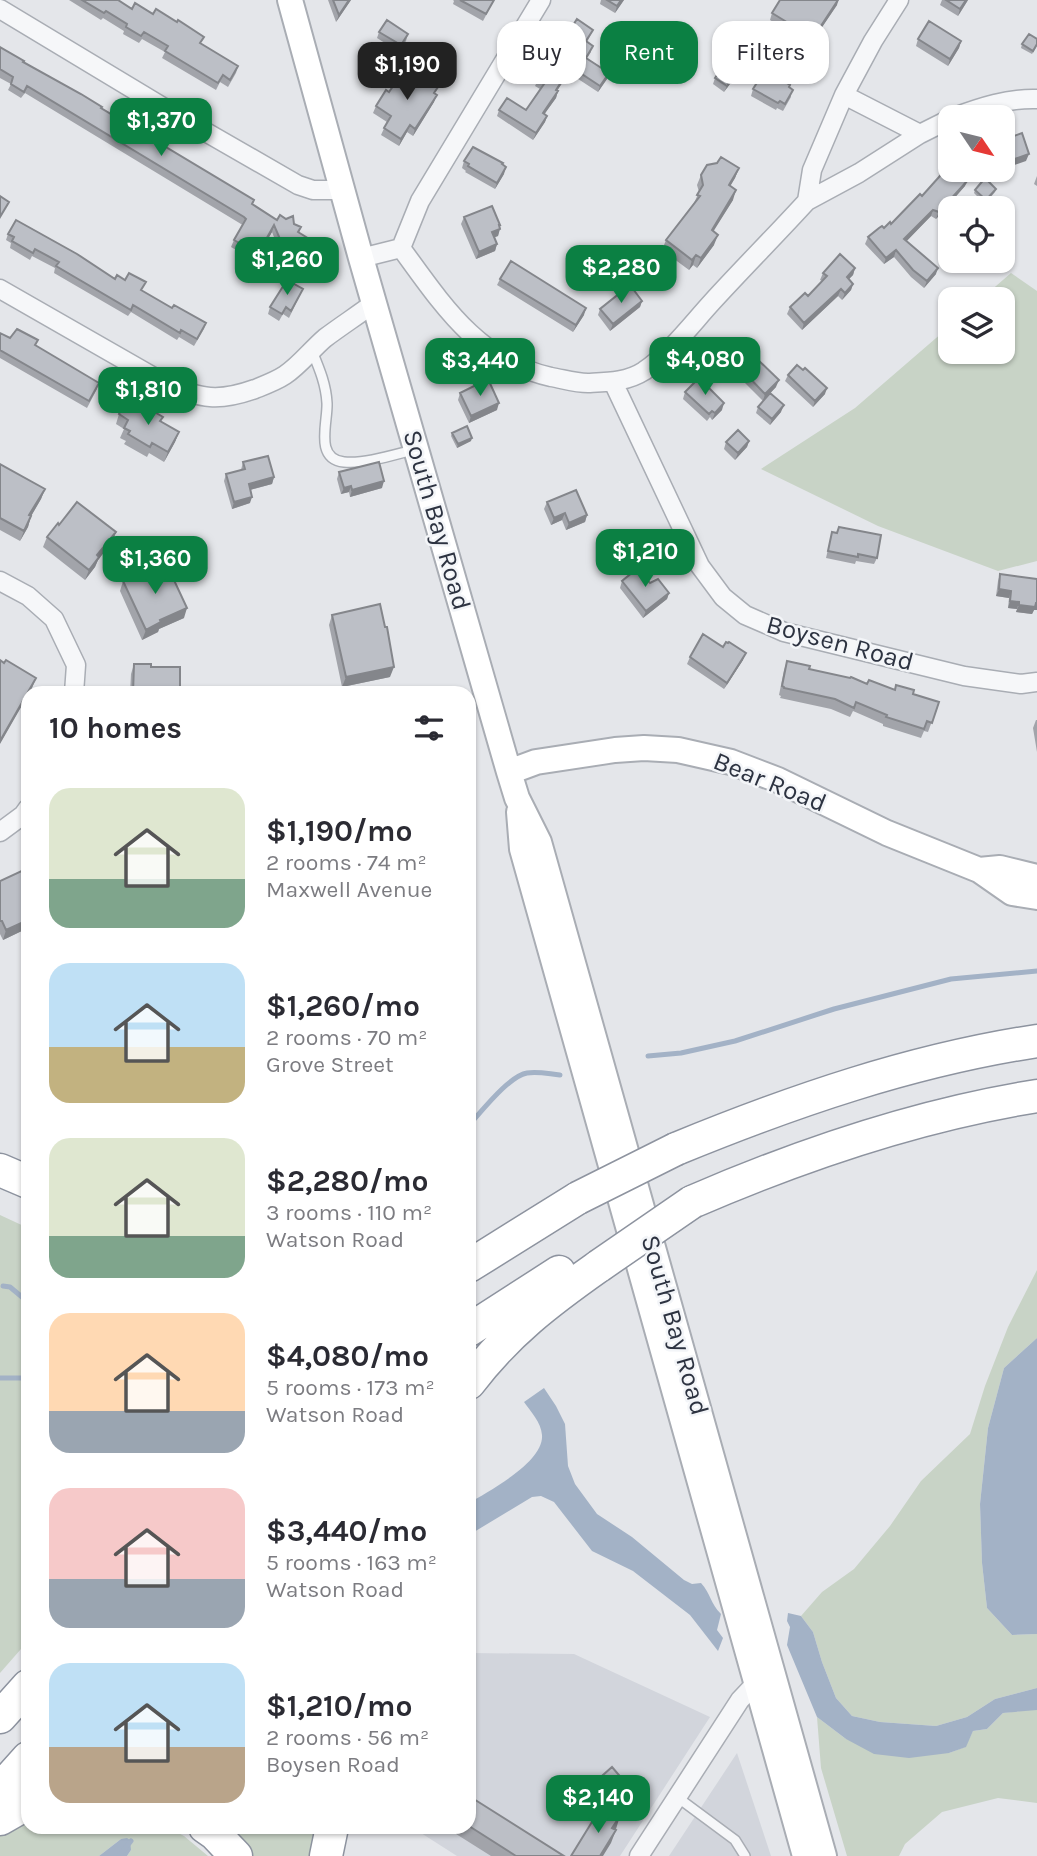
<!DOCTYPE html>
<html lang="en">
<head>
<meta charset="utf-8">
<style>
  body { margin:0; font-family:Karla,sans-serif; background:#f7f7f7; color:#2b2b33; height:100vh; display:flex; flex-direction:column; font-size:26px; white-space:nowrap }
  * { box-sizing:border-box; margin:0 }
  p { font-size:23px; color:#7c7c81 }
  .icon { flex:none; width:38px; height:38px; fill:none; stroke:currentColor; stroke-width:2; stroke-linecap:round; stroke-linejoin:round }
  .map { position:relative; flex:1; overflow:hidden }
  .side { position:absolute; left:21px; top:686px; width:455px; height:1148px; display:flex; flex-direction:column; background:#fff; border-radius:21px; box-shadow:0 2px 5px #0004 }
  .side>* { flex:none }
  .banner { position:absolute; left:497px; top:21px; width:434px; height:63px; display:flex; gap:14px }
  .needle { width:46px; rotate:125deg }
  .fabs { position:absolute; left:938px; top:105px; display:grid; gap:14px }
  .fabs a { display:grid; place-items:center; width:77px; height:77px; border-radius:14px; background:#fff; box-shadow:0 2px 5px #0004; font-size:35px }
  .price { position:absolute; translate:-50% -60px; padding:0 16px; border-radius:14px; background:#0b8043; color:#fff; font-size:23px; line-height:46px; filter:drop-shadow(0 2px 4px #0008) }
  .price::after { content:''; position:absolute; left:50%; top:42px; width:21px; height:16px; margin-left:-10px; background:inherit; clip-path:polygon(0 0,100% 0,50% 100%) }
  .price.on { background:#222; color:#fff }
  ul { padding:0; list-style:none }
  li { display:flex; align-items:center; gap:21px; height:175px; padding:0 28px }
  li span { display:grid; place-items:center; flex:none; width:196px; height:140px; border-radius:21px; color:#555 }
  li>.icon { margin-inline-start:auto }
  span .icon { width:84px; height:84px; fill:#fffc; stroke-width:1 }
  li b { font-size:30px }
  h2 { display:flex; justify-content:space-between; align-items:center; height:84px; padding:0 28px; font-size:30px }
  .pill { padding:0 24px; border-radius:21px; background:#fff; box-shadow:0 2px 5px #0004; font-size:24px; line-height:63px }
  .pill.on { background:#0b8043; color:#fff }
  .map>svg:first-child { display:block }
  .built { fill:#d2d5dc }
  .green { fill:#c8d3c6 }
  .water { fill:#a3b2c6 }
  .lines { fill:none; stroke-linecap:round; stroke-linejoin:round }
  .stream { stroke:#a3b2c6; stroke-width:5 }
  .lane-casing { stroke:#a9adb4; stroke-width:12 }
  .street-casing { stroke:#a9adb4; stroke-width:21 }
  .secondary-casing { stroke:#a9adb4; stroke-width:28 }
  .highway-casing { stroke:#8d939f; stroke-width:35 }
  .lane { stroke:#f6f7f9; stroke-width:9 }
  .street { stroke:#f6f7f9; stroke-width:18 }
  .secondary { stroke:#fff; stroke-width:24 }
  .highway { stroke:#fff; stroke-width:32 }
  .highway-bridge-casing { stroke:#8d939f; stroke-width:35; stroke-linecap:butt }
  .highway-bridge { stroke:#fff; stroke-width:32 }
  .wall { fill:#a2a4aa }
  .shaded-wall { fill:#84868b }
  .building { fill:#bcbfc6; stroke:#84868b; stroke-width:2 }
  .labels { text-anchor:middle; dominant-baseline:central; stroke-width:5; stroke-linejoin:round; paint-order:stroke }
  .street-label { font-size:26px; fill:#2d3341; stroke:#f3f5f8 }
</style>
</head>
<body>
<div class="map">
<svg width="1037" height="1856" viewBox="0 0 1037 1856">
  <rect width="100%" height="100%" fill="#e4e6ea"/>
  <!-- built -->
  <path class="built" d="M469,1653L574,1654L710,1717L620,1856H457L421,1833V1827H469Z
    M737,1753L771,1856H669Z"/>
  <!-- green -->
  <path class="green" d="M1011,273L1037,291V561L998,571L878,526L761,469L855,408L950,326V352H1003V299H981Z
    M0,1215L28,1228V1641L0,1673Z
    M1037,1270V1338L1004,1368L988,1428L980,1504L982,1563L987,1608L1012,1635L1037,1634V1688L995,1699L967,1717L936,1726L880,1722L852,1716L836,1698L822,1662L813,1632L801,1616L822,1592L854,1569L890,1526L921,1481L970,1434L985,1386L1008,1327Z
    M1035,1709L1037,1710V1803L998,1798L942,1812L905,1844L899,1856H847L821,1768L817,1717L846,1739L949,1753L965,1747L973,1731L987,1729L1003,1713Z
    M28,1818V1827H167L184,1836L208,1856H127L131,1850L121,1839L99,1856H0V1832Z
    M220,1827H316L310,1856H245Z"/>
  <!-- water -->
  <path class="water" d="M1037,1338V1634L1012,1635L987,1608L982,1563L980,1504L988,1428L1004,1368Z
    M544,1388L556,1406L565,1424L568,1466L575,1484L597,1514L632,1537L684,1580L692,1584L701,1583C711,1594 710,1603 721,1614L717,1630L723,1638L718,1651L690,1615L633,1571L592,1551L554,1502L541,1496L532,1497L469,1535V1503C489,1491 544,1462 542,1435C541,1422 531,1412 524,1402Z
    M788,1613L801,1616L813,1632L822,1662L836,1698L852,1716L880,1722L936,1726L967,1717L995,1699L1037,1688V1710L1003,1713L987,1729L973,1731L966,1747L949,1753L909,1758L874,1754L846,1739L817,1717L787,1645L790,1627L787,1621Z
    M127,1838L130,1840L131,1850L127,1856H99L121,1839Z"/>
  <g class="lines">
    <!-- stream -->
    <path class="stream" d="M648,1056L681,1053L735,1041L834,1009L951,979L1037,971
      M469,1125C482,1111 509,1076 527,1073C538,1071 549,1074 560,1075
      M3,1286L10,1287L28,1302
      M0,1378H28
      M119,1856L131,1841"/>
    <defs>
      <path id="lane" d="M312,351C319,368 326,384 327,403C328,422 314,459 344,462C365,464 393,455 413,450
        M677,1797L735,1840L745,1856"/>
      <path id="street" d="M0,9L171,112L298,185L313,190H343
        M844,95L920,134
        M954,117C981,107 1008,98 1037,99
        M807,201L859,173L920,134L950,119
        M401,248C442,304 478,361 551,377C563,379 575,383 588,383C608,382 627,382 644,371C670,353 691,325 712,302C743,268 776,235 807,201L812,170L844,95L873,41L899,0
        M361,258L401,248L420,201L541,0
        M0,289L166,384C201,399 219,402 255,389C265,385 276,381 285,375C300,365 311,350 325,338C341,326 358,315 374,303
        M613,382L700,566L723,597L745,615L784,632L964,676L1021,684L1037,682
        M0,581L28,596L54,619L76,665L74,693
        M0,832L23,815L28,808
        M639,1856L740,1700L756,1683L764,1680"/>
      <path id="secondary" d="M290,0L361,258L509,772L517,798L539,842L824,1856
        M509,772L536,762L615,750L644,748L678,750L731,762L778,780L887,833L979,870L1012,893L1037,897
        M519,812L522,849L805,1856
        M979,870L1000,868L1037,877"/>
      <path id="highway" d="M676,1149C793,1101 912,1060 1037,1041
        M0,1170L28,1182
        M692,1202C803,1154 917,1115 1037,1096
        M469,1266L578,1198
        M469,1330L559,1272
        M469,1383C507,1333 548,1302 599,1266
        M0,1717L28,1686
        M0,1789L28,1758
        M0,1819L28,1803
        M205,1827L215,1834L236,1856
        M326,1856L332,1827"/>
    </defs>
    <!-- lane casing -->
    <use href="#lane" class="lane-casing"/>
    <!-- street casing -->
    <use href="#street" class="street-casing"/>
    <!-- secondary casing -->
    <use href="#secondary" class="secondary-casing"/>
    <!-- highway casing -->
    <use href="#highway" class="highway-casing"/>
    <!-- lane -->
    <use href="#lane" class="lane"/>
    <!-- street -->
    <use href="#street" class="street"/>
    <!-- secondary -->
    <use href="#secondary" class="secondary"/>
    <!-- highway -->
    <use href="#highway" class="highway"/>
    <defs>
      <path id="highway-bridge" d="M578,1198L676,1149
        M599,1266L692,1202"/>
    </defs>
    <!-- highway-bridge casing -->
    <use href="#highway-bridge" class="highway-bridge-casing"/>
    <!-- highway-bridge -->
    <use href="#highway-bridge" class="highway-bridge"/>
  </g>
  <!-- wall -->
  <path class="wall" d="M69,0H118L132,9L202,44L238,66L236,73L228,87L220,82L216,90L162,58L165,52L142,39L139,43L123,34L124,31L103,18L101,20Z
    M328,0H351L336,22Z
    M453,0H494L483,21L453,4L454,1Z
    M601,0H624L615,13L600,4Z
    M838,0L837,5L816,36L823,41L821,47L813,61L781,43L787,31L770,20L772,13Z
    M942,0H968L958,16L940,5Z
    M593,30L587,42L591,52L587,58L609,73L607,79L598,92L569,73L557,91H558L556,98L544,114L547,116L545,122L533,140L497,116L499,110H526L540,89L535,86L538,80Z
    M379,32L408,34L406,41L399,52L377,38Z
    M918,39L961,41L959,48L948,66L916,46Z
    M1037,39V46L1032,54L1021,48L1022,44Z
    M0,47L23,62L254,200L253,204L277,220L294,224L301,227L299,233L311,240L308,247L296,268L283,260L272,232L255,261L231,247L234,240L243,225L241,224L25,93L21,98L8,90L11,84L0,78Z
    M735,77L724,92L713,84L715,78Z
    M789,87L791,97L783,111L777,108L776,110L751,96L753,89Z
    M389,92L435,94L434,102L413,136L407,132L399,146L381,135L387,122L373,113L376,106Z
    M464,161L502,164L504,174L495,189L465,172L466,171L462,168Z
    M739,168L735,178L730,186L733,200L713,231L714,245L697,268L693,265L689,270L662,250L666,240L694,203L699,192L697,185L701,175Z
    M1037,176V186L1034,184Z
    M965,186L936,219L931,216L906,241L936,274L924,288L911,277L894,257L884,264L865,244L868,237L891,224L922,196Z
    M996,189L995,192L985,204L974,193L975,190Z
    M464,217L500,225L498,236L494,237L497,244L495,251L476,259L461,224Z
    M8,234L142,291L172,308L206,323L204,329L194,346L179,337L177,340L131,312L128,316L54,273L55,268L32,256L30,260L10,248L11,243L6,240Z
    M855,268L853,275L849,279L853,284L851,290L842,300L838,296L802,330L787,314L790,307L808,296L822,281L820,280L823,273Z
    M500,279L584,315L573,332L497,285Z
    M303,289L289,318L283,314L279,321L268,314L270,307Z
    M642,301L640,307L610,331L598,315L600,309Z
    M0,333L10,338L38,340L36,345L97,389L87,408L0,358Z
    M803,370L825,394L813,407L785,381L788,375Z
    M743,371L776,387L770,393L781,412L770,425L756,413L758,407L770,394L763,401L740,378Z
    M685,392L722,410L712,420L710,417L707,421L683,399Z
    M460,393L497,410L469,423L458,400Z
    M137,407L163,417L161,422L179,432L175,442L164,462L149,453L147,457L124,444L126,441L120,438L124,429L116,424L119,414Z
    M452,433L471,441L457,448L451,436Z
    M749,441L747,447L735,460L724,449L726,442Z
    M243,462L274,477L272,484L250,490V503L232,509L224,481L226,474L241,470Z
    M0,464L45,489L41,499L31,516L28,527L20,541L0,530Z
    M339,472L382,488L350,497L349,492L341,494L337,479Z
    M547,502L587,515L585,522L566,530L562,520L551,525L544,509Z
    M59,525L116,532L112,542L98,560L95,567L85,580L43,547L47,537Z
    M839,527L877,558L874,564L856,561L855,564L826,558L832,532H837Z
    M1000,574L1034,610L1032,614L1016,612L1017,609L1008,608L1009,598L996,596L998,581Z
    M140,576L184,618L159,629L158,632L142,640L120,591L123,581Z
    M622,581L650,583L669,593L667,599L643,618L620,588Z
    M332,615L390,677L342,687L329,625Z
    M690,657L743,660L724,689L687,664Z
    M787,661L809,669L867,684L913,694L939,702L928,732L924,731L921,738L883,726V724L853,711L850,717L831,709L780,698L781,696L779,695L784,670Z
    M134,664L151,667L180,693H130L131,674Z
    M1036,720H1037V752L1033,728Z
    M0,881L28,928L3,940L0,934Z
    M624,1781L622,1788L605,1803L592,1790L594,1783Z
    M445,1827H469L564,1856H491Z"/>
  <!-- shaded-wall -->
  <path class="shaded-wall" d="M349,0H351L336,22L339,15Z
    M621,0H624L615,13L617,6Z
    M838,0L837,5L812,42L815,35Z
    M966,0H968L958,16L960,9Z
    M961,41L959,48L948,66L950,59Z
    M571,67L569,73L553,96L556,90Z
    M737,70L735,77L724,92L727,86Z
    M609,73L607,79L598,92L600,86Z
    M558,91L556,98L541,119L543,113Z
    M437,95L434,102L413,136L415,129Z
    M547,116L545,122L533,140L536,133Z
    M410,125L407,132L399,146L401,139Z
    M1029,154L1026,161L1003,169V163Z
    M506,167L504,174L495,189L497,183Z
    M739,168L735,178L725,195L729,185Z
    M990,170H1001L988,174Z
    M968,180L965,186L936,219L939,212Z
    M736,190L733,200L708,240L712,230Z
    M933,210L931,216L902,246L904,239Z
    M274,225L272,232L255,261L258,254Z
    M499,225H500L498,230L500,229L498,236L490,239L492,232Z
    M718,235L714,245L697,268L701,258Z
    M311,240L308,247L296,268L298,261Z
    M497,244L495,251L476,259L479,252Z
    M896,250L894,257L884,264L886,258Z
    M696,255L693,265L689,270L692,260Z
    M855,268L853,275L844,284L847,277Z
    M938,268L936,274L924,288L927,281Z
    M853,284L851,290L842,300L845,293Z
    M841,289L838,296L802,330L804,323Z
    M642,301L640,307L610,331L613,324Z
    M586,308L584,315L573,332L576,325Z
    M779,380L776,387L763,401L765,394Z
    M827,388L825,394L813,407L815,401Z
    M499,403L497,410L469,423L471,416Z
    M724,403L722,410L712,420L715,413Z
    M784,405L781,412L770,425L772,419Z
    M179,432L175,442L164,462L168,452Z
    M472,438L471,441L457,448L458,444Z
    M749,441L747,447L735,460L738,453Z
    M274,477L272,484L246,491L249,484Z
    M384,481L382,488L350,497L352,490Z
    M351,486L349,492L341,494L344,488Z
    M45,489L41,499L26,525L29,515Z
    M252,497L250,503L232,509L234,502Z
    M565,513L562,520L551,525L554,518Z
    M587,515L585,522L566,530L569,523Z
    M31,516L28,527L20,541L24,531Z
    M116,532L112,542L98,560L95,567L85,580L89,570L97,555Z
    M999,589L1011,591L1009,598L996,596Z
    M669,593L667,599L643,618L646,611Z
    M1010,601L1019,602L1017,609L1008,608Z
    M1036,603H1037V610H1034L1032,614L1016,612L1019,605Z
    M187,608L184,618L159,629L158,632L142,640L146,630L160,620Z
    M746,653L743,660L724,689L727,683Z
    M394,667L390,677L342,687L346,677Z
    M36,678L32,688L29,693H28V695L0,744V741Z
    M28,920V928L3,940L6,930Z
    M624,1781L622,1788L605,1803L607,1797Z
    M620,1816L616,1829L608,1841L612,1828Z
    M616,1830L611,1843L603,1856H600Z"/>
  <!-- building -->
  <path class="building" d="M82,0H118L132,9L135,3L153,14L156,9L177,22L178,20L204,37L200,43L238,66L230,80L223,75L218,83L165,51L168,46L144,32L141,36L126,27L127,24L106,11L104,13Z
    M333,0H349L339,15Z
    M460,0H494L486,14Z
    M607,0H621L617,6Z
    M780,0H838L815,35L823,41L815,54L784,36L790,24L772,13Z
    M946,0H966L960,9Z
    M577,19L593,30L586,41L593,46L586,58L609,73L600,86L571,67L556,90L558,91L543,113L547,116L536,133L499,110L507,98L526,110L544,84L538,80Z
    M387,20L408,34L401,45L379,32Z
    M929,21L961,41L950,59L918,39Z
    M1029,34L1037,39V44L1033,51L1022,44Z
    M0,47L24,61L23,62L81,94L102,107L101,108L254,200L252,204L277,220L280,215L286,219L293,216L294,224L301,227L298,232L311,240L298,261L286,253L274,225L258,254L234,240L246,219L244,217L27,86L24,92L11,84L13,77L0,69Z
    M726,62L737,70L727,86L715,78Z
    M406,67L438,87L434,93L437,95L415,129L410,125L401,139L384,128L391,116L376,106L386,90L389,92Z
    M765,70L790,85L789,87L793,90L785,104L780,101L778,103L753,89Z
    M1022,133L1029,154L1003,163V140Z
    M473,147L503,163L502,164L506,167L497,183L468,166L469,164L464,161Z
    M721,157L739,168L729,185L736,190L712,230L718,235L701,258L696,255L692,260L666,240L700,196L697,195L703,185L701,175L707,165L717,163Z
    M947,168L949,170L950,169V170H957L968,180L939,212L933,210L904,239L938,268L927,281L913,270L896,250L886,258L868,237L879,228L882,226L884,228L890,222L891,224L920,194L922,196Z
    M985,178L996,189L986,200L975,190Z
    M0,196L9,202L0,217Z
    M492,206L500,225H499L500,229L492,232L497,244L479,252L464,217Z
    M16,220L77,254L115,279L117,275L125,280L129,273L146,282L141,290L172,308L174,305L206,323L197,339L181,330L180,333L133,305L131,310L56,266L59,262L35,249L33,253L12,241L14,237L8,234Z
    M840,254L855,268L847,277L853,284L845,293L841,289L804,323L790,307L805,293L808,296L827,276L823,273Z
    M511,261L586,308L576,325L500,279Z
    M287,280L303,289L291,311L286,307L282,314L270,307Z
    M630,285L642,301L613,324L600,309Z
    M17,329L38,340L35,345L99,383L89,401L0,350V333L10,338Z
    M756,358L779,380L765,394L743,371Z
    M797,365L803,370L805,368L827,388L815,401L788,375Z
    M699,378L724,403L715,413L712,411L709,414L685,392Z
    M488,379L499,403L471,416L460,393Z
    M770,393L784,405L772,419L758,407Z
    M127,401L137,407L139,403L163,417L160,421L179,432L168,452L152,443L150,447L128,434L130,431L124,428L128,420L119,414Z
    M467,426L472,438L458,444L452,433Z
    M738,430L749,441L738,453L726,442Z
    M268,456L274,477L249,484L252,497L234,502L226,474L245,469L243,462Z
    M379,462L384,481L352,490L351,486L344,488L339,472Z
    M0,464L45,489L29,515L31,516L24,531L0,518Z
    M576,490L587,515L569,523L565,513L554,518L547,502Z
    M77,502L116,532L97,555L99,557L89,570L47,537L58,523L59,525Z
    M839,527L881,535L877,558L858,554V557L828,551L832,532L837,533Z
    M166,563L187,608L160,620L161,622L146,630L123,581L139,574L140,576Z
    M638,568L650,583L658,579L669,593L646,611L622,581Z
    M1000,574L1037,579V603H1036L1035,607L1019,605V602L1010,601L1011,591L999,589Z
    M380,604L385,627H387L394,667L346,677L332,615Z
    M703,634L723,647L726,642L728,643L729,642L746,653L727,683L690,657Z
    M0,660L4,663L6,660L36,678L0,741Z
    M787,661L810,666L809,669L850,678L851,677L867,684L869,680L895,690L896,685L914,690L913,694L939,702L932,723L927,721L924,729L886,717L887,715L856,702L854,708L835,699L784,688V687L782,686Z
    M134,664H151V667H180V693H133Z
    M28,868V920L6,930L2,921H0V881Z
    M612,1767L624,1781L607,1797L594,1783Z
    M469,1796L564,1856H516L469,1826Z
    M605,1806L620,1816L612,1828L616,1830L600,1856H571L595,1817L597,1819Z"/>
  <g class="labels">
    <!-- street labels -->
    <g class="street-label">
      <text transform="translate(437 520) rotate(74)">South Bay Road</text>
      <text transform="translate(840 643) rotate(15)">Boysen Road</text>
      <text transform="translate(770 782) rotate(22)">Bear Road</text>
      <text transform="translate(675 1325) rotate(74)">South Bay Road</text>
    </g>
  </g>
</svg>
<div class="fabs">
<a><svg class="needle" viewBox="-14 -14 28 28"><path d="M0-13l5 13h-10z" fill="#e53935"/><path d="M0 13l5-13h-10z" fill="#7c7c81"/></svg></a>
<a><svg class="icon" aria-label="locate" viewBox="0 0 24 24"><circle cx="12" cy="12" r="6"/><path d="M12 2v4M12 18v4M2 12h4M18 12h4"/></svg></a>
<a><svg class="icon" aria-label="layers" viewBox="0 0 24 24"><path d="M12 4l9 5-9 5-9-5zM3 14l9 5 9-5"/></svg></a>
</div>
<b class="price on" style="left:407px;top:102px">$1,190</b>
<b class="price" style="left:161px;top:158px">$1,370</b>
<b class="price" style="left:287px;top:297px">$1,260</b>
<b class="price" style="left:621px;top:305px">$2,280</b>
<b class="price" style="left:705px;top:397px">$4,080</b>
<b class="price" style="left:480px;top:398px">$3,440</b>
<b class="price" style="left:148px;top:427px">$1,810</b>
<b class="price" style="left:645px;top:589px">$1,210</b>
<b class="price" style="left:155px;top:596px">$1,360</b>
<b class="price" style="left:598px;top:1835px">$2,140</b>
<div class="banner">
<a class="pill">Buy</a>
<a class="pill on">Rent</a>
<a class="pill">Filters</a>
</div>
<section class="side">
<h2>10 homes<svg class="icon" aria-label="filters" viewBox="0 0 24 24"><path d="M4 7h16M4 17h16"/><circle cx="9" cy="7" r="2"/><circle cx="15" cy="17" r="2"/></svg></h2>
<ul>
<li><span style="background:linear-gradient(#dfe7d0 65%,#7fa58c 0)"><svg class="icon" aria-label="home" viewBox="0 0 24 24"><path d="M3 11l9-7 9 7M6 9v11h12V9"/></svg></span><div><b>$1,190/mo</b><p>2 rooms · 74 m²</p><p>Maxwell Avenue</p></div></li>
<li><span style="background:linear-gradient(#bfe0f5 60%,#c2b280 0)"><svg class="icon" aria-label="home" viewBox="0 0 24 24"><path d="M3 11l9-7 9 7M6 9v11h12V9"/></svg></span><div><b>$1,260/mo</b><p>2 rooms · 70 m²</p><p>Grove Street</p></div></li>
<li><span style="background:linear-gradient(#dfe7d0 70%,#7fa58c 0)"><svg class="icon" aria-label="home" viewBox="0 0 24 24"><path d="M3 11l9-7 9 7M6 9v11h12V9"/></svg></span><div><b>$2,280/mo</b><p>3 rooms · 110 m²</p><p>Watson Road</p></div></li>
<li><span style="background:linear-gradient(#ffd9b3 70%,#9aa5b1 0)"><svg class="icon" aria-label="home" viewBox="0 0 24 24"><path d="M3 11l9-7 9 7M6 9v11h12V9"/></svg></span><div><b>$4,080/mo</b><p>5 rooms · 173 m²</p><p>Watson Road</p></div></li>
<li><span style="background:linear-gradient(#f6c9c9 65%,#9aa5b1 0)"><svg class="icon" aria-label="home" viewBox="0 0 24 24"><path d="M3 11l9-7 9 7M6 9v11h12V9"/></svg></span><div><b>$3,440/mo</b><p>5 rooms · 163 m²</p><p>Watson Road</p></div></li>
<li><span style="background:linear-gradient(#bfe0f5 60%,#b9a48a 0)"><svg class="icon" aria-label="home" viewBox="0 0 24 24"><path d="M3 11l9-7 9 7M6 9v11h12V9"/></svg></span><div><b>$1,210/mo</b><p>2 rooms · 56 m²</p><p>Boysen Road</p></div></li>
</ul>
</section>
</div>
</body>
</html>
